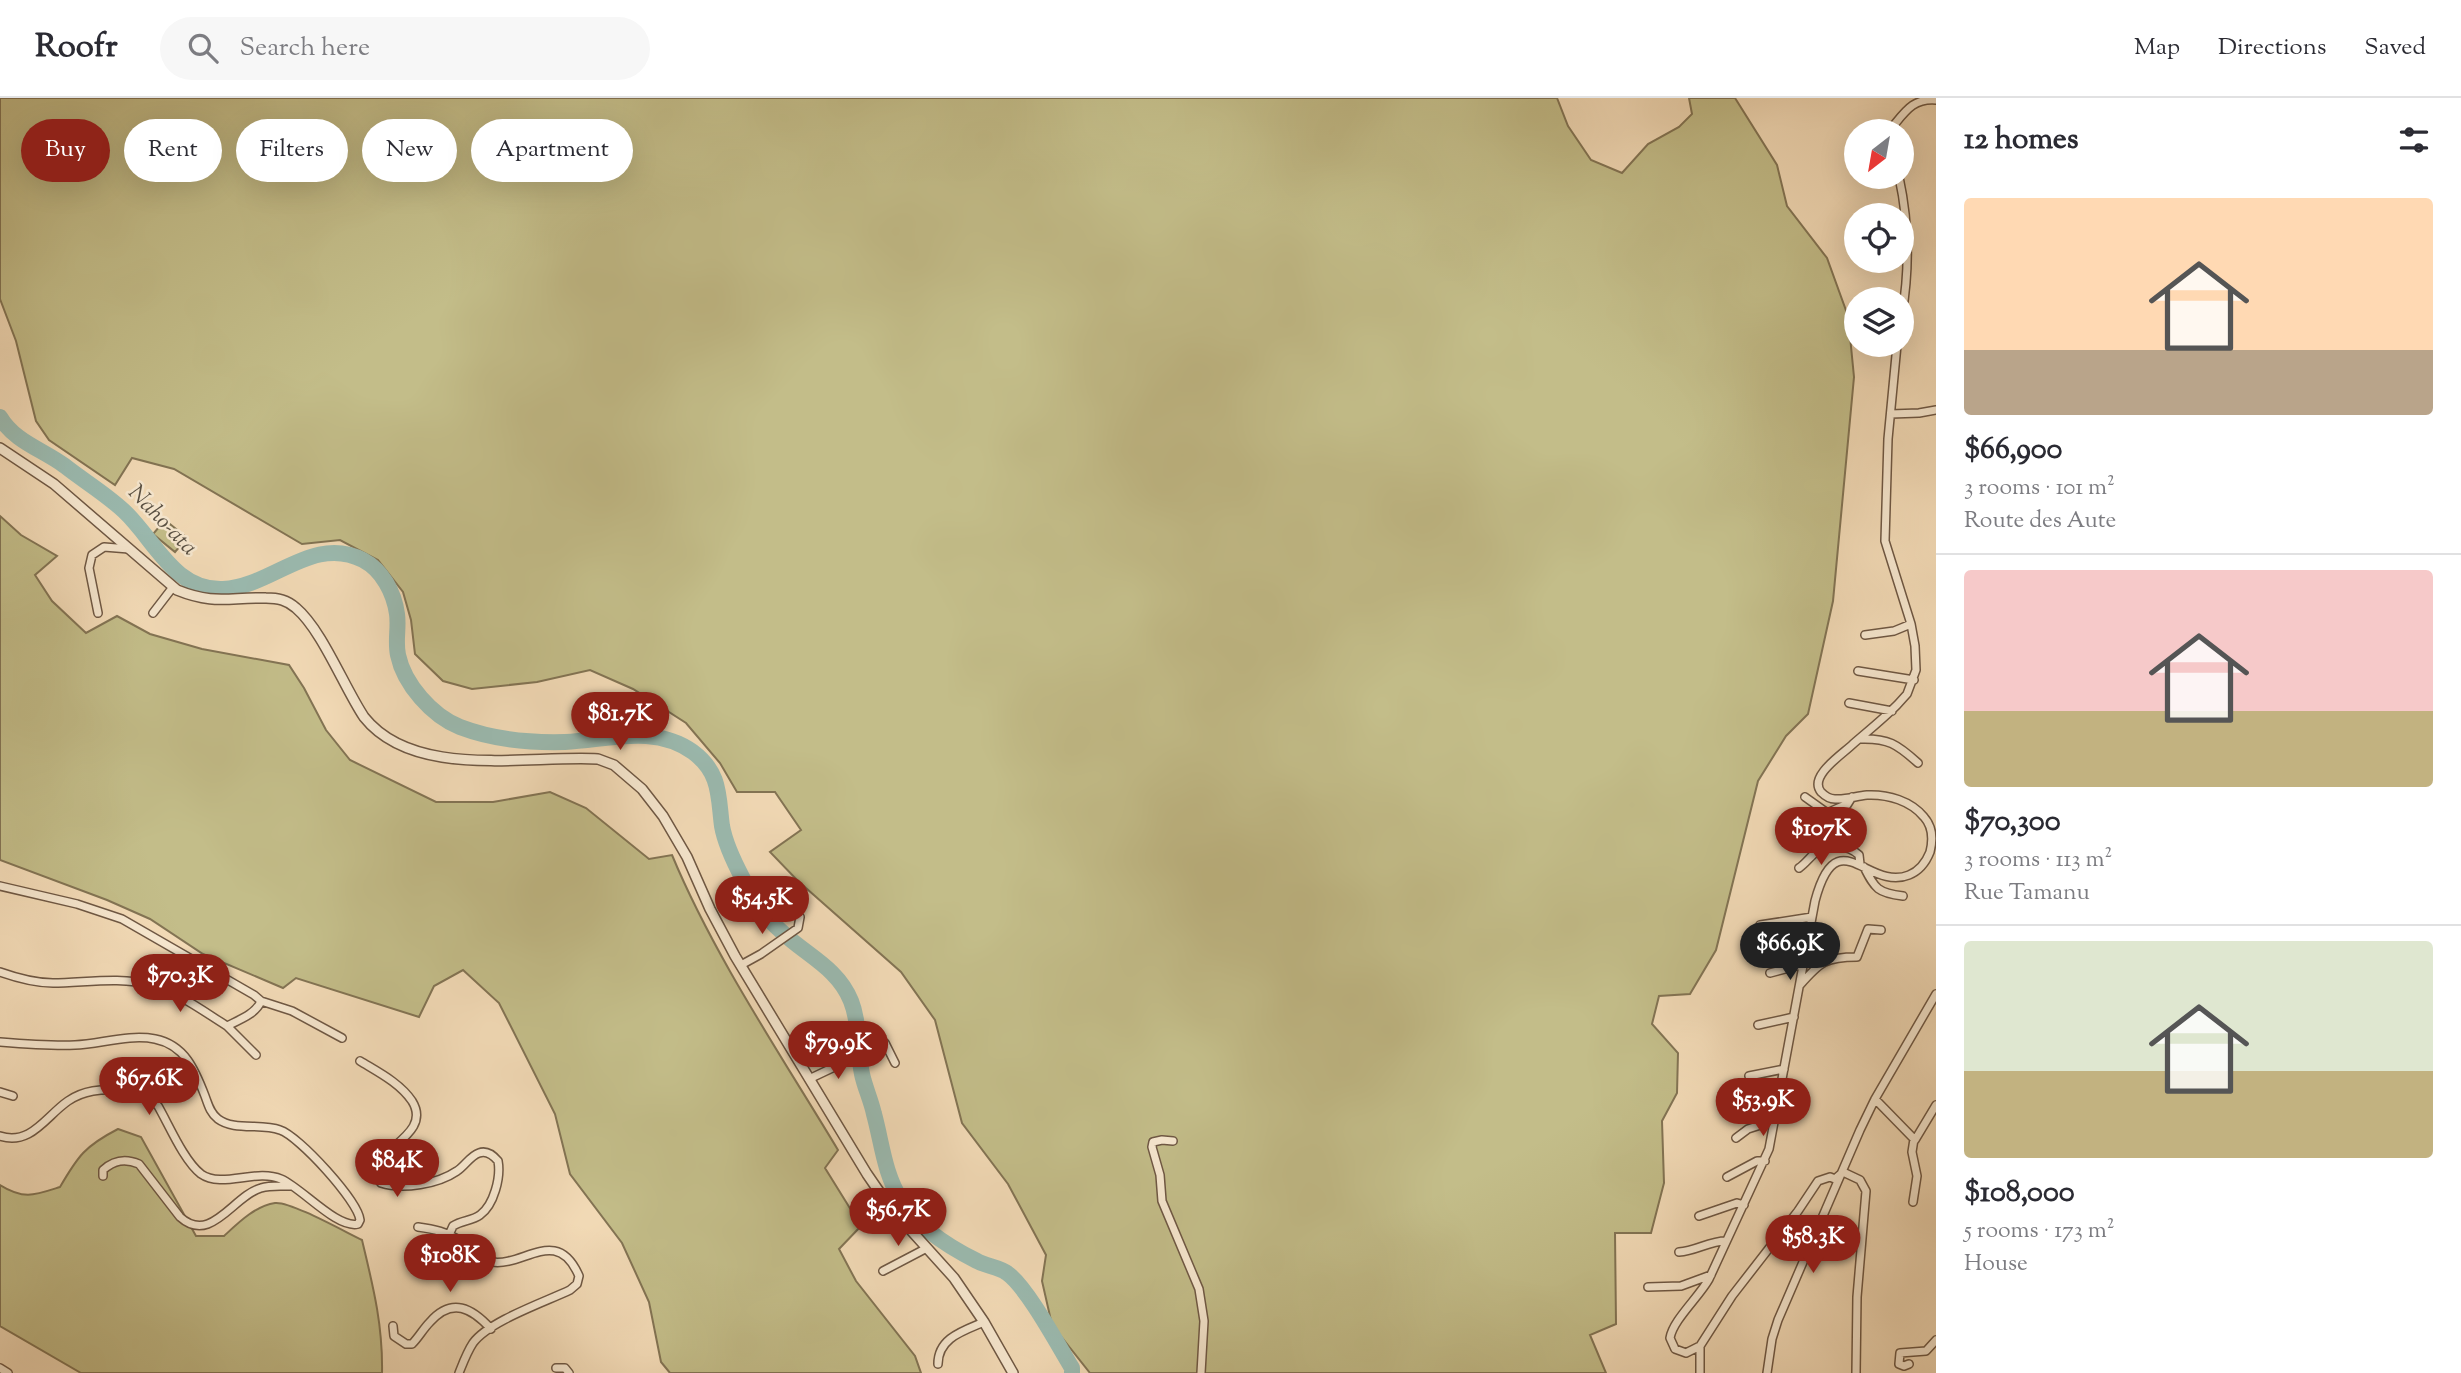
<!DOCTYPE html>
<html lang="en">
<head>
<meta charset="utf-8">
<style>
  body { margin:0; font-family:"Sorts Mill Goudy",serif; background:#f7f7f7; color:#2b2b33; height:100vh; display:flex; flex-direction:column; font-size:26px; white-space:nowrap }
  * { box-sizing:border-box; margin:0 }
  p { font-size:23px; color:#7c7c81 }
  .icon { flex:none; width:38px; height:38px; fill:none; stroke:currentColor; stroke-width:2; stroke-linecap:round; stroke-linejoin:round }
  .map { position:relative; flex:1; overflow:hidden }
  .panel { display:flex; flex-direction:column; background:#fff; width:525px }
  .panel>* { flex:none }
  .hud { position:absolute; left:21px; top:21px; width:665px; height:63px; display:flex; gap:14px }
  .needle { width:46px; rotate:211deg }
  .tools { position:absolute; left:1844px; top:21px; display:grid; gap:14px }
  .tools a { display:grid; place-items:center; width:70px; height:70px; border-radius:50%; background:#fff; box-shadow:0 7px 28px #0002; font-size:35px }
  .price { position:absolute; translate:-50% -60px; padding:0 16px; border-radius:24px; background:#8f2418; color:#fff; font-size:23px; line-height:46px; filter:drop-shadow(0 2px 4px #0008) }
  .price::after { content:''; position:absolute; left:50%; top:42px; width:21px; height:16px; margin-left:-10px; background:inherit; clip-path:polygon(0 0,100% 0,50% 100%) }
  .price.on { background:#222; color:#fff }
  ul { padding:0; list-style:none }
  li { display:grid; align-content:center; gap:14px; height:371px; padding:0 28px }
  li+li { border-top:2px solid #e1e1e2 }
  li span { display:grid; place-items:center; height:217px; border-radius:7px; color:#555 }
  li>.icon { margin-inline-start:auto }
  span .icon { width:126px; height:126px; fill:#fffc; stroke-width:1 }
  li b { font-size:30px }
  h2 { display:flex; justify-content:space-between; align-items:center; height:84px; padding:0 28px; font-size:30px }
  .pill { padding:0 24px; border-radius:32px; background:#fff; box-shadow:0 7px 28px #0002; font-size:24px; line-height:63px }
  .pill.on { background:#8f2418; color:#fff }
  header { display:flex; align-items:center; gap:42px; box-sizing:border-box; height:98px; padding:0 35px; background:#fff; border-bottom:2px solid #e1e1e2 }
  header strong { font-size:33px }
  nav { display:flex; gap:38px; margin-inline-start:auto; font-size:24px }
  .search { width:490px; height:63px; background:#f7f7f7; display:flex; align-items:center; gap:18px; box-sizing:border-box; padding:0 24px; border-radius:38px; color:#7c7c81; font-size:26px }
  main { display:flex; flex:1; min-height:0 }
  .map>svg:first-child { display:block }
  .green { fill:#c3bd89; stroke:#837454; stroke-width:2 }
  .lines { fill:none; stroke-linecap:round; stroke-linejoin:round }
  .river { stroke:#9bbbb1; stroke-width:16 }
  .minor-casing { stroke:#6f5844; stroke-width:10 }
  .tertiary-casing { stroke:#6f5844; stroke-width:12 }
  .minor { stroke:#f7e8d0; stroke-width:7 }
  .tertiary { stroke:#f7e8d0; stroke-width:9 }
  .labels { text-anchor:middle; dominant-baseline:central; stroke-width:5; stroke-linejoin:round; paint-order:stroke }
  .water-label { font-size:23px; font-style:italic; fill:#595043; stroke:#f7e8d0 }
</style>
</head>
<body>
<header>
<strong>Roofr</strong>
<div class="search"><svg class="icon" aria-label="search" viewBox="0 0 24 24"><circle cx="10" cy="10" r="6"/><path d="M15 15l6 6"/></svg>Search here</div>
<nav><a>Map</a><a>Directions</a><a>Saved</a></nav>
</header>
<main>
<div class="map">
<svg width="1936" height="1275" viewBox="0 0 1936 1275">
  <rect width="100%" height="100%" fill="#f3dbb7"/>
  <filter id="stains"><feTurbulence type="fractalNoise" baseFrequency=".00286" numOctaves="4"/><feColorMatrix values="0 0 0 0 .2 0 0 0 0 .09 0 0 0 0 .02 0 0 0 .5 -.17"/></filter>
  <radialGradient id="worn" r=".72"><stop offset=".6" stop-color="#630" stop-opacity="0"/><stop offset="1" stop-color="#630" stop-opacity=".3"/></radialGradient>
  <!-- green -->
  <path class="green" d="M0,0H1557L1568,28L1591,62L1622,75L1648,46L1679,29L1692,16L1689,0H1735L1777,67L1787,108L1827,160L1848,218L1854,279L1833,503L1808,616L1786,638L1758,683L1716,852L1690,896L1659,898L1652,926L1678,955L1677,995L1662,1023L1664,1085L1651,1135H1615L1616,1226L1590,1237L1606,1275H1090L1052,1227L1042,1183L1046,1157L1008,1086L962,1025L935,922L901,874L798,783L770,754L801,732L775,694H737L720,665L686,625L633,591L590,572L537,584L472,591L443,583L415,556L411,522L403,494L378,462L340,442L302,446L174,371L132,360L115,387L49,342L36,323L16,243L0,201Z
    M0,418L21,437L57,458L35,477L52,503L86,535L117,518L150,536L202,551L289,567L304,590L326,632L350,662L436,704H493L550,694L586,710L649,761L672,757C714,858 781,957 838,1052L825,1070L861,1128L839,1151L856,1183L915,1258L921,1275H670L661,1264L649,1204L622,1145L570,1076L555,1016L499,905L463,872L434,888L419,919L296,880L283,890L203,856L150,821L107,802L0,762Z
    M165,422L187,440L175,454L153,436Z
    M118,1031L141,1039L196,1138H224C238,1125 255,1108 275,1105C290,1103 345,1134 362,1142C373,1188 383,1227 382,1275H81L0,1228V1087C24,1102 35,1097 60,1089C78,1058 85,1048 118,1031Z"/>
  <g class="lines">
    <!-- river -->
    <path class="river" d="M0,319C15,344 42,351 65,368C84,383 106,396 124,413C155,442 174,493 223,491C272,489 313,436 363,462C382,472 394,494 397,516C399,529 395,543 398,557C404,586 432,618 460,629C494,642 529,645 565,644C609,642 654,626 693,654C721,675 718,698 722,728C725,745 735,766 743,781C752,800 766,820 782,834C806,857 838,870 851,903C860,926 857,952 862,976C865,990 871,1002 874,1016C882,1045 884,1075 901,1102C917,1129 949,1149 977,1163C986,1168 999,1169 1007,1175C1027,1189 1058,1247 1072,1270V1275"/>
    <defs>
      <path id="minor" d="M1878,31L1879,33
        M1889,33C1904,16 1911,0 1936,2
        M1899,79C1909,125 1910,169 1902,216
        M1891,316L1919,315L1936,312
        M98,515L89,470L92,457L104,449L129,451
        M153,515L173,489
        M1865,537L1894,533L1911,526
        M1858,573L1914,582
        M1849,605L1892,613
        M1860,641C1888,640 1897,646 1918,665
        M1805,699L1826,714
        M1803,725C1817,723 1831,711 1847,707L1852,699
        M1864,769C1875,791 1878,795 1903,798
        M1799,770C1805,766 1810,759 1816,754C1828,745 1848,747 1859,757L1860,766
        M0,788L77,806L122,821L254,897L261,903C256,916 239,922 227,928C203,913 178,894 151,887C120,878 84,885 53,885C34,885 17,880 0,874
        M1760,827L1812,819
        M741,867L761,856L798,830L800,819
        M1770,875L1804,866
        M1800,887C1820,864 1826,859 1857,859L1868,831L1881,832
        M261,903L292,913L342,940
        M1758,927L1794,919
        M227,928L256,957
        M0,944C25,946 50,948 75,947C100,946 129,936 155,941C185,947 195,972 205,998C208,1006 210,1015 218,1021C234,1033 261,1025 280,1032C299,1038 358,1103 360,1122L358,1126C337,1131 302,1090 281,1081C256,1070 222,1091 201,1076C184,1063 169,1027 158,1008C147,996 136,992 120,992C101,991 84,992 68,1003C46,1018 31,1048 0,1038
        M360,963C378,974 400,985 412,1003C436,1041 356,1055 381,1085C403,1092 438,1086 457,1073C465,1068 470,1058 479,1055C487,1052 493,1057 498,1063C501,1079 494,1107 480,1117C472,1123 462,1122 453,1128L449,1137
        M1749,978L1784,971
        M809,981L885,945L895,965
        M0,994L13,998
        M1875,1001L1915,1042L1936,1007
        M1736,1040L1748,1031L1776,1022
        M1173,1043L1162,1042L1153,1044L1152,1049L1160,1077L1162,1103L1199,1191L1204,1223L1201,1275
        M1843,1074L1835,1081L1830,1079L1818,1083L1798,1113L1732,1198L1700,1248L1686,1255L1675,1251L1670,1240C1673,1222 1699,1199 1709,1181L1769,1051L1815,803C1837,720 1868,794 1909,777C1919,773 1926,764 1930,754C1933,742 1933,729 1924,719C1911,703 1888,696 1867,697C1856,698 1846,702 1835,701C1830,701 1825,698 1821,694C1808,678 1843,656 1853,646C1868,633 1883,621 1897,607L1907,596L1916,572L1915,548L1911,526L1885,443L1888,341L1897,247
        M1843,1074L1860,1082L1866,1093L1857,1199L1856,1275
        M103,1078V1072C114,1062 125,1060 139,1066L180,1119C211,1147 233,1098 261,1090C270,1087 280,1088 290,1088
        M1727,1079L1757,1063H1765
        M1913,1104L1917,1078L1912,1054L1914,1041
        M1699,1118L1737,1105L1744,1107
        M418,1129C434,1131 447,1134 460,1143C470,1150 479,1162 492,1164C524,1169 557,1127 579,1178L577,1186L570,1192C545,1204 489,1223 473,1245C467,1254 463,1265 459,1275
        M1679,1154C1696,1153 1709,1143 1726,1143
        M883,1173L925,1151
        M1648,1189L1681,1188L1711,1177
        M393,1228L394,1238L406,1246H412C419,1239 423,1231 430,1224C452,1199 472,1210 491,1231
        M938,1266C938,1240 963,1233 984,1224
        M1909,1266L1904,1268L1899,1266L1900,1255L1926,1253L1936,1242
        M0,1270L8,1275
        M556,1270H565L569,1275
        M1700,1275V1248
        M1767,1275L1772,1241L1778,1222L1860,1032L1875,1001L1936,896"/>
      <path id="tertiary" d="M0,350L54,386L177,492C214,507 229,499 266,500C278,500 287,502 296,510C322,532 344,589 364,619C414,682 527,657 598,661L614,667L642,691L663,718L687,759L710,811L735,858L867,1076L889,1108L954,1180L984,1224L1013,1275"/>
    </defs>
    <!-- minor casing -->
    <use href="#minor" class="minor-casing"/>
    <!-- tertiary casing -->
    <use href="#tertiary" class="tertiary-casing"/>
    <!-- minor -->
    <use href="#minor" class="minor"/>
    <!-- tertiary -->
    <use href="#tertiary" class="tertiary"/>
  </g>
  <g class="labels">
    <!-- water labels -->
    <g class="water-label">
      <text transform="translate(162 423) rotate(46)">Naho-ata</text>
    </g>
  </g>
  <rect width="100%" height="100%" filter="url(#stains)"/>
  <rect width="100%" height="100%" fill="url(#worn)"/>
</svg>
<div class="tools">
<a><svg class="needle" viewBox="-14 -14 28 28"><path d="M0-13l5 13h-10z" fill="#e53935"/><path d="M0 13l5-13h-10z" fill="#7c7c81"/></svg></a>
<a><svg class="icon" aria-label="locate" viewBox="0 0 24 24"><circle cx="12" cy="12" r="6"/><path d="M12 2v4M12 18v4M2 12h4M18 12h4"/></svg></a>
<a><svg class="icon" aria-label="layers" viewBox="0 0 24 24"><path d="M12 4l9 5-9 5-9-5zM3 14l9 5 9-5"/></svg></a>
</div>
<b class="price" style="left:620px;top:654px">$81.7K</b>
<b class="price" style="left:1821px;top:769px">$107K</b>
<b class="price" style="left:762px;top:838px">$54.5K</b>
<b class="price on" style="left:1790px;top:884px">$66.9K</b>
<b class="price" style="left:180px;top:916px">$70.3K</b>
<b class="price" style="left:838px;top:983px">$79.9K</b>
<b class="price" style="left:149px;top:1019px">$67.6K</b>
<b class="price" style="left:1763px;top:1040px">$53.9K</b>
<b class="price" style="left:397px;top:1101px">$84K</b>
<b class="price" style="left:898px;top:1150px">$56.7K</b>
<b class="price" style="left:1813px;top:1177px">$58.3K</b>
<b class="price" style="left:450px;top:1196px">$108K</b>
<div class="hud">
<a class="pill on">Buy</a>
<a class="pill">Rent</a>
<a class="pill">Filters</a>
<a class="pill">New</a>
<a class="pill">Apartment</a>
</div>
</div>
<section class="panel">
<h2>12 homes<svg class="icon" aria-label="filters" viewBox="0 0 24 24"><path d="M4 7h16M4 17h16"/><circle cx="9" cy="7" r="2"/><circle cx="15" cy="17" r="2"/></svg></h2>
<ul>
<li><span style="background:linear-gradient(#ffd9b3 70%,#b9a48a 0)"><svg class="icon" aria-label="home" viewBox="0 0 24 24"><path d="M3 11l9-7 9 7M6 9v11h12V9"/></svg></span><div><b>$66,900</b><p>3 rooms · 101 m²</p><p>Route des Aute</p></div></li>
<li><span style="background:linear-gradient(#f6c9c9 65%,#c2b280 0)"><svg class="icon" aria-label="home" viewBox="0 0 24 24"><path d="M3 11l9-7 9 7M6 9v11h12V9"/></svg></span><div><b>$70,300</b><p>3 rooms · 113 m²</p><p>Rue Tamanu</p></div></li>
<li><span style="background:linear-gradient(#dfe7d0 60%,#c2b280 0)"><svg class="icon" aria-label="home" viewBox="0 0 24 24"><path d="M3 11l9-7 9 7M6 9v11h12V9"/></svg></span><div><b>$108,000</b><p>5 rooms · 173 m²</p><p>House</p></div></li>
</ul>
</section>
</main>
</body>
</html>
